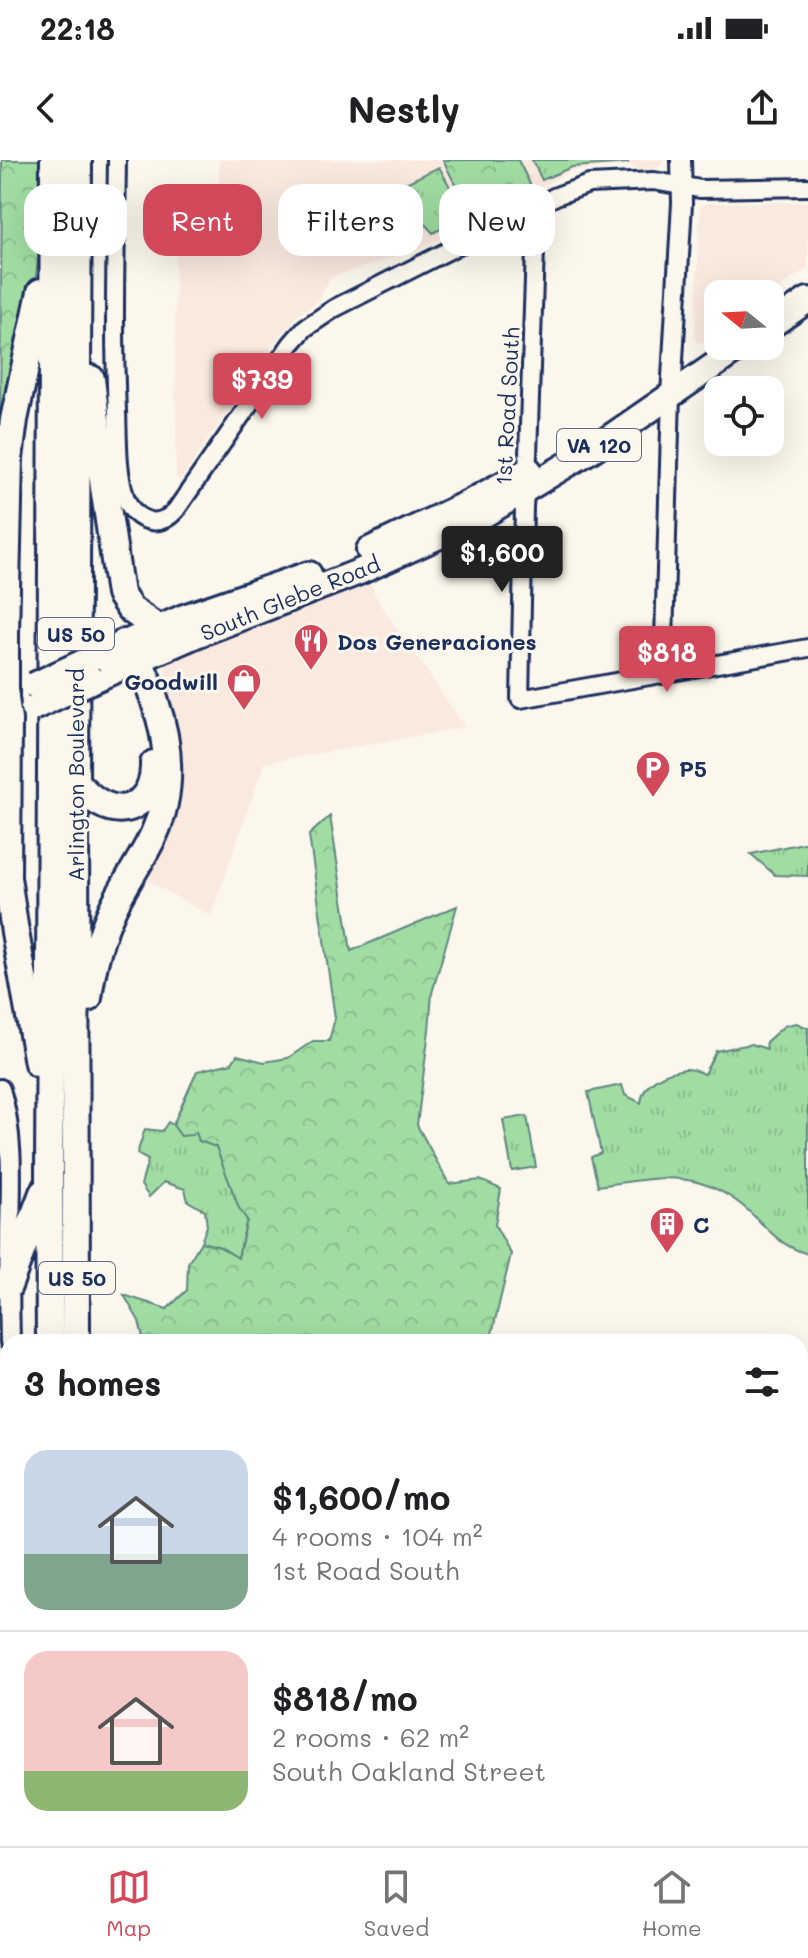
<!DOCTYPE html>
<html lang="en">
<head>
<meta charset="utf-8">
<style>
  body { margin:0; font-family:Mali,sans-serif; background:#f6f6f6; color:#202124; height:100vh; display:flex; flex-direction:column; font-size:30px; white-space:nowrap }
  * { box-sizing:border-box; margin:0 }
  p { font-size:26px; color:#757577 }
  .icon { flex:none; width:44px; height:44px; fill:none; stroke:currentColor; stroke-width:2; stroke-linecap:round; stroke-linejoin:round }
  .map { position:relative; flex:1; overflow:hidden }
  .details { position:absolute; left:0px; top:1174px; width:808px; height:512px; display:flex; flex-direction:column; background:#fff; border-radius:24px 24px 0 0; box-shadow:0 8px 32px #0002 }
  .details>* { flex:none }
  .guide { position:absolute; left:24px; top:24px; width:760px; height:72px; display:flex; gap:16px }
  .needle { width:52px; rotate:288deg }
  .controls { position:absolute; left:704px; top:120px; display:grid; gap:16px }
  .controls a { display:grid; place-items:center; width:80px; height:80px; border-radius:16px; background:#fff; box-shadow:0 8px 32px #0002; font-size:40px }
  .price { position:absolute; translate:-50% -68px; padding:0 18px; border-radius:8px; background:#d1495b; color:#fff; font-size:26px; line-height:52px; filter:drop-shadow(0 2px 4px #0008) }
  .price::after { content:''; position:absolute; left:50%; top:48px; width:24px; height:18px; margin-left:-12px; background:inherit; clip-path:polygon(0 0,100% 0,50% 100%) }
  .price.selected { background:#222; color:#fff }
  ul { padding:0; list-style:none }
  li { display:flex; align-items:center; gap:24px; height:200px; padding:0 24px }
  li+li { border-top:2px solid #e0e0e0 }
  li span { display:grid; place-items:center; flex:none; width:224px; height:160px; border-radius:24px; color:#555 }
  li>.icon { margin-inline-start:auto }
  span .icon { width:96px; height:96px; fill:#fffc; stroke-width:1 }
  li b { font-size:34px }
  h2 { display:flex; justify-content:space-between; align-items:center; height:96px; padding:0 24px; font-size:34px }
  .tag { padding:0 28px; border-radius:24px; background:#fff; box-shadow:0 8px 32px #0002; font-size:28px; line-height:72px }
  .tag.selected { background:#d1495b; color:#fff }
  .status { display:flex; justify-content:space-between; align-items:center; height:56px; padding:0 40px; background:#fff; direction:ltr }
  .status svg { height:22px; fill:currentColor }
  header { display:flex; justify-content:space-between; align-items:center; height:104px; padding:0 24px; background:#fff; font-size:36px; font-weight:700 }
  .tabs { display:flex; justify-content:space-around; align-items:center; height:112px; border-top:2px solid #e0e0e0; background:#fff; font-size:22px; color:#757577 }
  .tabs a { display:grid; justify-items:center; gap:4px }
  .tabs .selected { color:#d1495b }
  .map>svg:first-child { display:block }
  .built { fill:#fae9df }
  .grass { fill:url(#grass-tufts); stroke:#5e8680; stroke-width:2 }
  .forest { fill:url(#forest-crowns); stroke:#5e8680; stroke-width:2 }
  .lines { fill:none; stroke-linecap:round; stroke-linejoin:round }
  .minor-casing { stroke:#1b2f5e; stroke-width:22 }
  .tertiary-casing { stroke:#1b2f5e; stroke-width:24 }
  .secondary-casing { stroke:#1b2f5e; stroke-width:28 }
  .primary-casing { stroke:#1b2f5e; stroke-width:30 }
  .trunk-casing { stroke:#1b2f5e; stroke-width:32 }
  .minor { stroke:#fbf7ec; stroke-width:16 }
  .tertiary { stroke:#fbf7ec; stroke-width:18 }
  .secondary { stroke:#fbf7ec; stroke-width:22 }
  .primary { stroke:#fbf7ec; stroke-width:24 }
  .trunk { stroke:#fbf7ec; stroke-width:26 }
  .primary-bridge-casing { stroke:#1b2f5e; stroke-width:30; stroke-linecap:butt }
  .primary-bridge { stroke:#fbf7ec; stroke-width:24 }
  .labels { text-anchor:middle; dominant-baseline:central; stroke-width:6; stroke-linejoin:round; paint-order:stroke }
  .shield { fill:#fbf7ec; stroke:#5e6b89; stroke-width:2 }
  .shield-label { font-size:20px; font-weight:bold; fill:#1b2f5e }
  .street-label { font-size:22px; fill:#1b2f5e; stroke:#fbf7ec }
  .poi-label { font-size:22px; font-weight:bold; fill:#1b2f5e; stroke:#fbf7ec; text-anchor:start }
</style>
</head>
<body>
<div class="status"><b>22:18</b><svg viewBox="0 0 49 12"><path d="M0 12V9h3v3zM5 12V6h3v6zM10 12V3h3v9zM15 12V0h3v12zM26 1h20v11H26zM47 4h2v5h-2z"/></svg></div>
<header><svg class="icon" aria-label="back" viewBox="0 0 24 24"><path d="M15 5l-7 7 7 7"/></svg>Nestly<svg class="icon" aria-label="share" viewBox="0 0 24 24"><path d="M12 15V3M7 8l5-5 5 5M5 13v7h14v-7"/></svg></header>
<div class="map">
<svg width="808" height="1686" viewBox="0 0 808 1686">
  <defs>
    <pattern id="grass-tufts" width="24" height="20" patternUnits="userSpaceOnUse" patternTransform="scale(2)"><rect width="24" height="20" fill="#a1dda3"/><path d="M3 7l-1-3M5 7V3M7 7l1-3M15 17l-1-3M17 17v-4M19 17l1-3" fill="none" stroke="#8abe8f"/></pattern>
    <pattern id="forest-crowns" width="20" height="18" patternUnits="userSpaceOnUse" patternTransform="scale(2)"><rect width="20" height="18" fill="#a1dda3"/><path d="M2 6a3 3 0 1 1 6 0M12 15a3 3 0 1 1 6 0" fill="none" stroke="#8abe8f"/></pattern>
  </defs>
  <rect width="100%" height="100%" fill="#fbf7ec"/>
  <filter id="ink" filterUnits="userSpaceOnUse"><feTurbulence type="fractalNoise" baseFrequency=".0125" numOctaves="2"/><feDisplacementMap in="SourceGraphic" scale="16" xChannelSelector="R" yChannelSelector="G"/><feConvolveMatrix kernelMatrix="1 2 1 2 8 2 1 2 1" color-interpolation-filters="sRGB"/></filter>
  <g filter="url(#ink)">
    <!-- built -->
    <path class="built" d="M219,0H664L658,8L640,10L629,5L570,11L502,48L417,90L331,117L318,141L298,155L282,173L269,190L180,321L176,318L175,57L218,58Z
      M808,42V108L770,135L718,134V171L703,181L697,183L695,178L700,46L710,43Z
      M369,420L377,439L465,567L264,603L211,756L142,718L171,662L180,620L179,589L174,561L165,533V503Z"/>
    <!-- grass -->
    <path class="grass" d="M532,0H628V3L572,7L542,20Z
      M439,7L466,56L433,73L393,29Z
      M808,682V716L775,715L751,694Z
      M796,863L808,868V1094C775,1084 768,1067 744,1047C696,1007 654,1018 598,1026L591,997L601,993L588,932L622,925L625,935L641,943C643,921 665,912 685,909C691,908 698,912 704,914L716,891L751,884L767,889L766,882L784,866Z
      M527,956L536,1007L512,1011L503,960Z
      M168,962L173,965L181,976L196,972L199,981L216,986L239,1047L247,1059L238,1098L220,1087L201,1082L207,1066L205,1051L188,1041L185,1029L164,1022L149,1037L141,1025L148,1000L137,994L145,969L162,971Z
      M806,1540H808V1615L800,1617V1541Z"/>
    <!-- forest -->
    <path class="forest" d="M2,0H44L40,80L34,134L10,264L0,263Z
      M443,0H518L532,28L472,58Z
      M330,656L351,791L457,746L432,833L429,870L417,965L449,1024L480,1020L501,1029L495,1065L511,1094L490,1182H144L139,1161L124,1135L167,1149L187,1130L188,1103L201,1082L220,1087L238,1098L247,1060L239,1048L216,987L199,981L196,972L192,975L181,976L173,965L197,911L232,903L237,895L264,902L288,898L313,881H329L335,858L309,675Z"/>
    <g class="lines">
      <defs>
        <path id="minor" d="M117,0C116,83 113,167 117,251C118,278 117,310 125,336C129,348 137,358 150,361C161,363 169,358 176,350L291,184L305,168L335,148L556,36L589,24L654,21L700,29L808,27
          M521,54L531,74L535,90L528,295L524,347L520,539L808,488
          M663,515L671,235
          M0,1323L8,1319"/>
        <path id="tertiary" d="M671,235L682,43L681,0
          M0,929C14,975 11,1023 10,1071C9,1108 9,1145 10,1182"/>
        <path id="secondary" d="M0,1624H8
          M0,1655H8
          M9,1678V1686
          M111,1678V1686
          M131,1678L151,1686
          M204,1678L216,1686"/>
        <path id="primary" d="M770,166L808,140
          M369,390L470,342L529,310
          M94,497L184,457L309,414
          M93,520L196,475L359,412L477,359L593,289L742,186"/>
        <path id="trunk" d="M91,219L104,327L120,434L130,449L157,468
          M75,622C83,630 90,638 100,643C131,660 155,636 154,604
          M88,838C92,807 99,778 112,750C124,724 142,700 154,674C173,633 170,584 155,542C148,521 141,499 124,483
          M38,903L15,772L7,717L8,560L5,538V473L9,298L14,260L41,132
          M8,1126L43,1033
          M50,1182L49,1015L54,0
          M76,1182L75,622L78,0
          M50,1686V1678
          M75,1686V1678"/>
      </defs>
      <!-- minor casing -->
      <use href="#minor" class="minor-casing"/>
      <!-- tertiary casing -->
      <use href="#tertiary" class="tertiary-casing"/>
      <!-- secondary casing -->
      <use href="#secondary" class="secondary-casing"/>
      <!-- primary casing -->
      <use href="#primary" class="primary-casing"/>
      <!-- trunk casing -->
      <use href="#trunk" class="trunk-casing"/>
      <!-- minor -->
      <use href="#minor" class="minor"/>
      <!-- tertiary -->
      <use href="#tertiary" class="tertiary"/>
      <!-- secondary -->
      <use href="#secondary" class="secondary"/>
      <!-- primary -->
      <use href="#primary" class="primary"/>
      <!-- trunk -->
      <use href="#trunk" class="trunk"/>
      <defs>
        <path id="primary-bridge" d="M34,525L94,497
          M33,548L93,520"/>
      </defs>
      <!-- primary-bridge casing -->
      <use href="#primary-bridge" class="primary-bridge-casing"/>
      <!-- primary-bridge -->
      <use href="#primary-bridge" class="primary-bridge"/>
    </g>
  </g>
  <!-- icons -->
  <defs>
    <symbol id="restaurant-pin" viewBox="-11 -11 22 30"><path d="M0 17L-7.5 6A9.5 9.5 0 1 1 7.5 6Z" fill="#d1495b" stroke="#fbf7ec"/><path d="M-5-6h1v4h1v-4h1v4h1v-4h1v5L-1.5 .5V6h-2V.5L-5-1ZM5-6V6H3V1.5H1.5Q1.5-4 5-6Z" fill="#fff"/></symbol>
    <symbol id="shop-pin" viewBox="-11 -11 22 30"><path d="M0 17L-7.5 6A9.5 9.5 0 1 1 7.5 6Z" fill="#d1495b" stroke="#fbf7ec"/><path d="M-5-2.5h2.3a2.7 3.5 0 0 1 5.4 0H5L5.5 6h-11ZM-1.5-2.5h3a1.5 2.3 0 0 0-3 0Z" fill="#fff"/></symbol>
    <symbol id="parking-pin" viewBox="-11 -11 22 30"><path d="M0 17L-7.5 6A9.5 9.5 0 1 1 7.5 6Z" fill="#d1495b" stroke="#fbf7ec"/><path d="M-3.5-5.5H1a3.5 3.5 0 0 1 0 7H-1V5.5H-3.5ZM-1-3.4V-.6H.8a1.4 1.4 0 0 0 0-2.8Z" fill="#fff"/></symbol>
    <symbol id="building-pin" viewBox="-11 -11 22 30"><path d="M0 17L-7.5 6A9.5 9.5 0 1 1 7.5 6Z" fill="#d1495b" stroke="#fbf7ec"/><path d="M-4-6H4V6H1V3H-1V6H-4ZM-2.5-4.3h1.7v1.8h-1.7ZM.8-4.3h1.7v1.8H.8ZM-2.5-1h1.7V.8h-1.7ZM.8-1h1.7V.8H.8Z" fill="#fff"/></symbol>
  </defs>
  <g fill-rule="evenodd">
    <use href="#restaurant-pin" x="291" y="461" width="40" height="54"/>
    <use href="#shop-pin" x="224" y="501" width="40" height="54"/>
    <use href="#parking-pin" x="633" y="588" width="40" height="54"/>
    <use href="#building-pin" x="647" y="1044" width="40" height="54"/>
  </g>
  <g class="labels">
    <!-- shield labels -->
    <g class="shield">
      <rect x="557" y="269" width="84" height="32" rx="6"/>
      <rect x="38" y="458" width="76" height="32" rx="6"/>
      <rect x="39" y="1102" width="76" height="32" rx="6"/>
    </g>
    <g class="shield-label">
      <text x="599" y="285">VA 120</text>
      <text x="76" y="474">US 50</text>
      <text x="77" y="1118">US 50</text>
    </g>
    <!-- street labels -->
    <g class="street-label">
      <text transform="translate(507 246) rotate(-87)">1st Road South</text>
      <text transform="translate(290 438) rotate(-22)">South Glebe Road</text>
      <text transform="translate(75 615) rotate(-90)">Arlington Boulevard</text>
    </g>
    <!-- poi labels -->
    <g class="poi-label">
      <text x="337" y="481">Dos Generaciones</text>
      <text x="218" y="521" text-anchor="end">Goodwill</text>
      <text x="679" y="608">P5</text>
      <text x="693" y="1064">C</text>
    </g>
  </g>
</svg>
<div class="controls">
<a><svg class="needle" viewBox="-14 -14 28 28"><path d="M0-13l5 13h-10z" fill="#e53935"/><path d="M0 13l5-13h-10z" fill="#757577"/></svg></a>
<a><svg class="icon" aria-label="locate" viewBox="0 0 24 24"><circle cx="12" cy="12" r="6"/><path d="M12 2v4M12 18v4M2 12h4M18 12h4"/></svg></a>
</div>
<b class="price" style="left:262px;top:261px">$739</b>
<b class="price selected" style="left:502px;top:434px">$1,600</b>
<b class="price" style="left:667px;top:534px">$818</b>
<div class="guide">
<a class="tag">Buy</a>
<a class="tag selected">Rent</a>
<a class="tag">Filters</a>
<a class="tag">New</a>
</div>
<section class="details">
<h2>3 homes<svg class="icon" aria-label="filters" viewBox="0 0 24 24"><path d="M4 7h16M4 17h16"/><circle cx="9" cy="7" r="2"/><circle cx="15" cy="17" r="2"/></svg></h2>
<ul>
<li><span style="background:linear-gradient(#c9d6e8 65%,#7fa58c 0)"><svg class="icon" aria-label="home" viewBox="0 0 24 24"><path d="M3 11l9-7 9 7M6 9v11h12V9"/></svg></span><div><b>$1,600/mo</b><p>4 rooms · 104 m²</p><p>1st Road South</p></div></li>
<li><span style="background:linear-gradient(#f6c9c9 75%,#8fb573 0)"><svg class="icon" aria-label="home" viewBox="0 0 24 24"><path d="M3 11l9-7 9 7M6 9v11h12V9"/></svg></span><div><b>$818/mo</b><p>2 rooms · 62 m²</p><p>South Oakland Street</p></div></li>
</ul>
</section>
</div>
<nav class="tabs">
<a class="selected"><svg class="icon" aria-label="map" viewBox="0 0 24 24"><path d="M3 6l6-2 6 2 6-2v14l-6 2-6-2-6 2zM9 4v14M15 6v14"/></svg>Map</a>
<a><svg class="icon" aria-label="saved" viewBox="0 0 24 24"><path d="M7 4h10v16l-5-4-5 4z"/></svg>Saved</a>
<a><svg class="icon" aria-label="home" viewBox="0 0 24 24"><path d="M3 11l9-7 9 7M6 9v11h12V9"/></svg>Home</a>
</nav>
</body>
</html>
